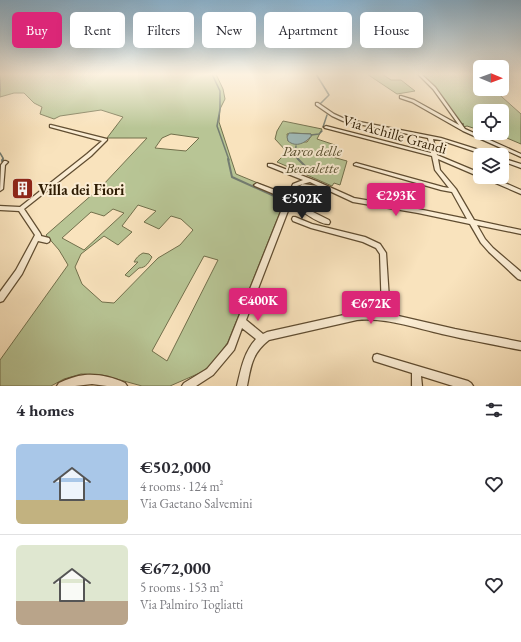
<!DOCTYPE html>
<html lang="en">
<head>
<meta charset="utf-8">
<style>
  body { margin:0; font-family:"EB Garamond",serif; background:#f2f2f3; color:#2b2b33; height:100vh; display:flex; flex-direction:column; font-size:15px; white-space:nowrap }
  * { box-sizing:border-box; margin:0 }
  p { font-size:13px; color:#7c7c81 }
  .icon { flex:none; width:22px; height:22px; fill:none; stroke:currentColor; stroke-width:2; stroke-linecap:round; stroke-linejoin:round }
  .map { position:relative; height:386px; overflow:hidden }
  .panel { display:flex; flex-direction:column; background:#fff; flex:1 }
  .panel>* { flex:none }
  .hud { position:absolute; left:12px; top:12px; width:497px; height:36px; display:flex; gap:8px }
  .needle { width:26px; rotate:91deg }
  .tools { position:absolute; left:473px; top:60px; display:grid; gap:8px }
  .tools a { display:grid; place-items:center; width:36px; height:36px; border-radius:6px; background:#fff; box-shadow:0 4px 16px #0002; font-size:20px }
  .price { position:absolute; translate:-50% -34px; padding:0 9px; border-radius:4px; background:#db2777; color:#fff; font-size:13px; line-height:26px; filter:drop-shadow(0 1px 2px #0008) }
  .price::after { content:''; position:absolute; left:50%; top:24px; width:12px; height:9px; margin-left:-6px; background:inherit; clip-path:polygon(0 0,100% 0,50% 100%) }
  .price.active { background:#222; color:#fff }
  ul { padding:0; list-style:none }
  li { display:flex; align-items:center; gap:12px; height:100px; padding:0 16px }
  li+li { border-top:1px solid #e1e1e2 }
  li span { display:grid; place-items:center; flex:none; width:112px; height:80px; border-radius:6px; color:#555 }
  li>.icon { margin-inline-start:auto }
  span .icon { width:48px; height:48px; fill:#fffc; stroke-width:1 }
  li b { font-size:17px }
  h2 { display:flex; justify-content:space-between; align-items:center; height:48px; padding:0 16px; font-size:17px }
  .tag { padding:0 14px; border-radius:6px; background:#fff; box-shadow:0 4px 16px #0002; font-size:14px; line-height:36px }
  .tag.active { background:#db2777; color:#fff }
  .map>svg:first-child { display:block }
  .green { fill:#b8c595; stroke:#72704c; fill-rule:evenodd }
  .water { fill:#a1bcbb; stroke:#737c71 }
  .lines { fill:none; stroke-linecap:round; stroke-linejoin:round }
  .stream-far1 { stroke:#737c71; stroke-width:1.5 }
  .stream { stroke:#737c71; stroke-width:2 }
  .street-casing { stroke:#604d31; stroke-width:2.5 }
  .street { fill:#fbedd4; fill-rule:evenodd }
  .labels { text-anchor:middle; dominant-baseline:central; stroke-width:4; stroke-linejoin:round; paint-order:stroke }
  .street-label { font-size:15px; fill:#2d1b02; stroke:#fbedd4 }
  .park-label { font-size:15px; font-style:italic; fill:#574e2e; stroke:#fbedd4 }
  .poi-label { font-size:15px; font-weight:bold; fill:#2d1b02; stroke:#fbedd4; text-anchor:start }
</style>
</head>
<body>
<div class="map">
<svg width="521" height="386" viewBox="0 0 521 386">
  <rect width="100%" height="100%" fill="#f9e3bd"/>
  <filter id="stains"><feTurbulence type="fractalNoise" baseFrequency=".005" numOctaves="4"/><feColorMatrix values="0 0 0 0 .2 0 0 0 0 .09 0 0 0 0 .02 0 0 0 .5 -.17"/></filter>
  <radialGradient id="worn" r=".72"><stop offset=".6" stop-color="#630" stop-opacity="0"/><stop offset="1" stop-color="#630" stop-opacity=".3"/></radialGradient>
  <!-- green -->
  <path class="green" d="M0,74H216L223,89L225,99L220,109L219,122L236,174L287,195L228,342L213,363L202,372L170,386H142L102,375L81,374L64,379L51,386H0V360L68,265L59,250L46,235L102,186L147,138H107L123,117L101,110L60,116L54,119L40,114L42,107L34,103L24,93H14L0,97ZM171,134L199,138L186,151L155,148L162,138ZM138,205L156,211L144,222L159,229L171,216L181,219L193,230L180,245L158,258L114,303L102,302L82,284L75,267L81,254L104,236L118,245L132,232L122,226ZM113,209L124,213L84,250L62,238L91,212L104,216ZM204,256L218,260L167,361L152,351Z
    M367,74H382L391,80H401L415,91L397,94Z
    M420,74H480V89H493L521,114V144L495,133H502V111H480V127L473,128L467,126L463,127L462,125L464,124L460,123L437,89Z
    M283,121L322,129L317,139L335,145L329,156L347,161L340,185L334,183L332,186L277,162L287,152L275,139L277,131ZM293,133L311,134L312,135L307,142L288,141L287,134Z
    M143,253L149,254L152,257C149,262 146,268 139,268L129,277L125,275L138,262H134C136,258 139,255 143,253Z"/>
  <!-- water -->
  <path class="water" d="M289,133L311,134L312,135C306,143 296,148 288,141L287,137Z"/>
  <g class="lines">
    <!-- stream-far1 -->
    <path class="stream-far1" d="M212,74L220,91V109L217,126L229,160
      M316,74L329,95L319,105
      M0,77V91
      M323,127L327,115
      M311,135L319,134L322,131
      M0,153L3,158L2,160
      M295,155L296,146
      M296,157L299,160"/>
    <!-- stream -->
    <path class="stream" d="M228,159L232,177L283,200
      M298,159L308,169
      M2,161L3,159"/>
    <defs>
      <path id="street" d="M418,74H421L435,87L465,129L521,154V157L463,131L412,102L400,98V96H401L414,100L459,125L433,89Z
        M316,103H318L334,114L345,119L441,138L492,154V155H485L440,140L433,139L437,155L480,173V177L438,159L440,170L456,189L474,220L521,230V234L477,225L485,239L493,248L521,272V280L518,279L489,252L481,243L470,224L418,213L353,202L323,188L321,190L304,188L294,195L293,198L307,209L329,220L330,222L329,224C319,225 299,209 291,203L246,320L263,334L267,332L357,312L367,311L382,313L380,254L376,248L363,242L311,228L293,221L292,219L293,217H295L312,224L365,237L380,244L386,253L390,314L455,329L521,342V350C495,345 468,340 442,334C415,328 385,317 357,320L269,340C252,353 251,366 247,386H237C241,369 244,352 256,339L242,328L234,350L213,375L196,386H182L184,383L207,369L228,344L286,199L255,186L254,185L257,183L259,184L288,195L293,184L303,180L268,166V164H272L316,181L354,198L418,209L467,219L452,192L441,190L354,165V164L356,163L443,187L449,188L435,170L432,156L325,128L324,127L326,126L431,153L428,138L343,121L332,116L316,105ZM310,182L318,186L303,184L297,188V186L306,183Z
        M50,125H51L107,139V140L91,156L24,209L40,233L41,235V236L49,238L50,240L49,242L47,243L38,241L22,274L3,301L0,302V292L16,270L35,235L19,211L0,210V206L20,207L87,154L102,141L50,127Z
        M502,158L521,164V168L502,161Z
        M4,161H6L8,162L5,165L3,189L0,191L1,165Z
        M483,177H491L521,190V194L484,178Z
        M377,354L468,381L471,383L473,386H453L421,376L422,386H412V373L374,361L373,358L374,355Z
        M85,375C99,374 112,377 125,383L127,386H107L92,384L75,386H57L59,383C67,379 76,376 85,375Z"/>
    </defs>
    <!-- street casing -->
    <use href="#street" class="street-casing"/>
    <!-- street -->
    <use href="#street" class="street"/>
  </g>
  <!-- sky -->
  <linearGradient id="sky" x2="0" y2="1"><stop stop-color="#8bb7d6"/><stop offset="0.58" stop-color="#fcf2e1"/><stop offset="1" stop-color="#fcf2e1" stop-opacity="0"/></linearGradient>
  <rect width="521" height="128" fill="url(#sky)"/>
  <!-- icons -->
  <defs>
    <symbol id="building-square" viewBox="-11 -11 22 22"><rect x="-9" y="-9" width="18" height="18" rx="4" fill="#8f2418" stroke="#fbedd4"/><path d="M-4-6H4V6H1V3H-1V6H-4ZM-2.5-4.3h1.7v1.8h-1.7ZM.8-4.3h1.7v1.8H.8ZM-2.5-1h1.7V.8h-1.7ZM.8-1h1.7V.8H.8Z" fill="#fff"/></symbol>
  </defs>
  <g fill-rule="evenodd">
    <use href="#building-square" x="10" y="176" width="25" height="25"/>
  </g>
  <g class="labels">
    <!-- street labels -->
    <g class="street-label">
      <text transform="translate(395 134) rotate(16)">Via Achille Grandi</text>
    </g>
    <!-- park labels -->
    <g class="park-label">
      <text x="312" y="150">Parco delle<tspan x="312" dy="17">Beccalette</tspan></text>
    </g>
    <!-- poi labels -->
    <g class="poi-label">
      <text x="38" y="189">Villa dei Fiori</text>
    </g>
  </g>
  <rect width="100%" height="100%" filter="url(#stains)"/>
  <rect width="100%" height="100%" fill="url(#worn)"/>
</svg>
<div class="tools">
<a><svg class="needle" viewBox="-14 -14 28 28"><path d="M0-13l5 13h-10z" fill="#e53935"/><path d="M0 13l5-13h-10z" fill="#7c7c81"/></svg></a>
<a><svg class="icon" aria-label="locate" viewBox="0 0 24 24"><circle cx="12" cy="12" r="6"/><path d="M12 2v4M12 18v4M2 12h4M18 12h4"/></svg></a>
<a><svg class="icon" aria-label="layers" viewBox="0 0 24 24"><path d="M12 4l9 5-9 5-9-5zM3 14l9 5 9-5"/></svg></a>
</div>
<b class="price" style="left:396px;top:217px">€293K</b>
<b class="price active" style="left:302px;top:220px">€502K</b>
<b class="price" style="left:258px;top:322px">€400K</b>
<b class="price" style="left:371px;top:325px">€672K</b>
<div class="hud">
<a class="tag active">Buy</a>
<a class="tag">Rent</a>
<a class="tag">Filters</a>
<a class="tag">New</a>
<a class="tag">Apartment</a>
<a class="tag">House</a>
</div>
</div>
<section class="panel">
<h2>4 homes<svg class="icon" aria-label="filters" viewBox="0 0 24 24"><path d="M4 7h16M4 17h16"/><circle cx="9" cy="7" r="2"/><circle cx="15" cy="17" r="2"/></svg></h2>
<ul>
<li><span style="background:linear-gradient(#a9c7e8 70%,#c2b280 0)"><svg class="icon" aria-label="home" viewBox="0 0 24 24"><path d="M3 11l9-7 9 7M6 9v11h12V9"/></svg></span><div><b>€502,000</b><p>4 rooms · 124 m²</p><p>Via Gaetano Salvemini</p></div><svg class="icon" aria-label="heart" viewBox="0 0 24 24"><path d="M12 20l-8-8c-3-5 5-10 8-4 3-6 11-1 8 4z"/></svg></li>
<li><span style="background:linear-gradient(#dfe7d0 70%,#b9a48a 0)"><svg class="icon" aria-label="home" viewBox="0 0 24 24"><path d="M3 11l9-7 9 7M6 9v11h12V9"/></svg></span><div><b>€672,000</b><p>5 rooms · 153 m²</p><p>Via Palmiro Togliatti</p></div><svg class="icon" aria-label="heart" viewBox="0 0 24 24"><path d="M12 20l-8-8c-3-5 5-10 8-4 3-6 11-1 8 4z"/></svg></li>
</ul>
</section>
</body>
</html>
